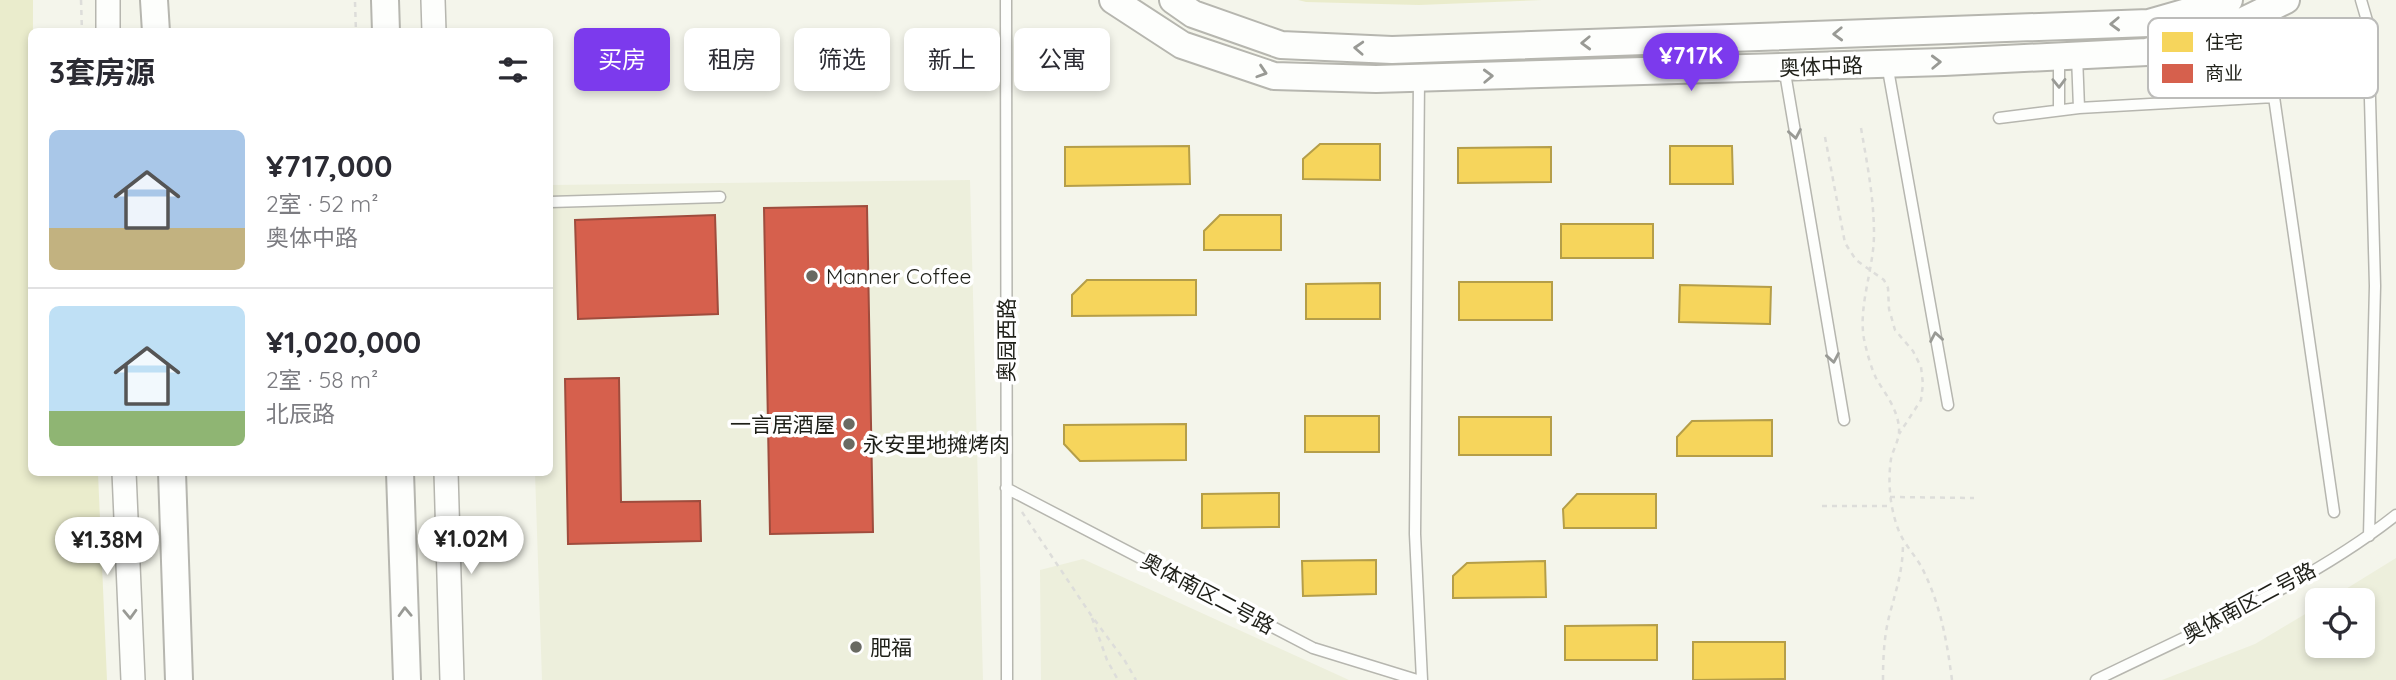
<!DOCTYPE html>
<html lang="zh">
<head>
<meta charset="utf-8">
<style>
  body { margin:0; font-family:Quicksand,"Noto Sans SC",sans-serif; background:#f7f7f7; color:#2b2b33; height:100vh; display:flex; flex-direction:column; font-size:26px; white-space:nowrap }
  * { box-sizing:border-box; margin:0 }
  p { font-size:23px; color:#7c7c81 }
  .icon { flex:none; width:38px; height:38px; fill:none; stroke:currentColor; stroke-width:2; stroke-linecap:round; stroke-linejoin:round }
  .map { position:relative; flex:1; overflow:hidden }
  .drawer { position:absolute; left:28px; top:28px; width:525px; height:448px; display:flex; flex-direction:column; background:#fff; border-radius:10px; box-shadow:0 4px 10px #0003 }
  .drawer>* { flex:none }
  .guide { position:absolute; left:574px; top:28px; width:665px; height:63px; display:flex; gap:14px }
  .fabs { position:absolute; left:2305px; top:588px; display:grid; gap:14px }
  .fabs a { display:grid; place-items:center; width:70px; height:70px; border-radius:10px; background:#fff; box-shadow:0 4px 10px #0003; font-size:35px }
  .price { position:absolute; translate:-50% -60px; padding:0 16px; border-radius:24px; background:#fff; color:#222; font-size:23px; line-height:46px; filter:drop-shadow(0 2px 4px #0008) }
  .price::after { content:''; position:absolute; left:50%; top:42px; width:21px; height:16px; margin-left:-10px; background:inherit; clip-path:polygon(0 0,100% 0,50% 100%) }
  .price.current { background:#7c3aed; color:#fff }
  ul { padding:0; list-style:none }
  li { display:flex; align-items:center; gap:21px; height:175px; padding:0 21px }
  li+li { border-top:2px solid #e1e1e2 }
  li span { display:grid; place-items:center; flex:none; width:196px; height:140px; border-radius:10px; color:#555 }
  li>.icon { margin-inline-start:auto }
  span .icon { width:84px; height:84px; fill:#fffc; stroke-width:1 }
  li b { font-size:30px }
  h2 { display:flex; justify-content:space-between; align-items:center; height:84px; padding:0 21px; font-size:30px }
  .chip { padding:0 24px; border-radius:10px; background:#fff; box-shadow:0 4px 10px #0003; font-size:24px; line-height:63px }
  .chip.current { background:#7c3aed; color:#fff }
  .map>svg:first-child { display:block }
  .built { fill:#edefdc }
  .green { fill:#eaeccc }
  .homes { fill:#f6d55c; stroke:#b59e48; stroke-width:2 }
  .shops { fill:#d6604d; stroke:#9f4c3d; stroke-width:2 }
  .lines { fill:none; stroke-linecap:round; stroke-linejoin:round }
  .service-casing { stroke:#b6b6af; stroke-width:13 }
  .tertiary-casing { stroke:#b6b6af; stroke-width:26 }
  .secondary-casing { stroke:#b6b6af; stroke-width:30 }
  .path { stroke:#ddddda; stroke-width:2.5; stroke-dasharray:5 5; stroke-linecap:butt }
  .service { stroke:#fdfefc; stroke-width:10 }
  .tertiary { stroke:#fdfefc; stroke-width:23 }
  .secondary { stroke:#fdfefc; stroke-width:26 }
  .oneway { stroke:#999a95 }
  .poi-dot { fill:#696a62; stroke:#fff; stroke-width:2.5 }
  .labels { text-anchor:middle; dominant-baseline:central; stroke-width:7; stroke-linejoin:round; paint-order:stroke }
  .street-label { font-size:21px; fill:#1e1f18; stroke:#fff }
  .poi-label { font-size:21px; fill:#1e1f18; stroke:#fff; text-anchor:start }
  .key { fill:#fff; stroke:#bcbcba; stroke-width:2 }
  .key-label { font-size:19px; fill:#1e1f18 }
</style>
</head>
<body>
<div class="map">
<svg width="2396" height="680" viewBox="0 0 2396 680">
  <rect width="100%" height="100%" fill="#f4f5eb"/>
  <!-- built -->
  <path class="built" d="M970,180L983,680H542L535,473L550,472V185Z
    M2396,558V680H2162L2255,644L2317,607V646H2362V600H2328Z
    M1083,559L1349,680H1041L1040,570Z"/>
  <!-- green -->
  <path class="green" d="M0,0H33L32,472L98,473L107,680H0Z
    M1298,0H1542L1419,5L1306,2Z"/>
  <!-- homes -->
  <path class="homes" d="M1320,144H1380V180L1303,179V159Z
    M1189,146L1190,184L1065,186V147Z
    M1670,146H1732L1733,184H1670Z
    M1551,147V182L1458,183V148Z
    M1220,215H1281V250H1204V231Z
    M1561,224H1653V258H1561Z
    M1087,280H1196V315L1072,316V295Z
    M1459,282H1552V320H1459Z
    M1380,283V319H1306V284Z
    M1680,285L1771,287L1770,324L1679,322Z
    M1305,416H1379V452H1305Z
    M1459,417H1551V455H1459Z
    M1772,420V456H1677V437L1692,421Z
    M1186,424V460L1080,461L1064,444V425Z
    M1279,493V527L1202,528V494Z
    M1577,494H1656V528H1564L1563,509Z
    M1376,560V594L1303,596L1302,561Z
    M1545,561L1546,597L1453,598V576L1467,563Z
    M1657,625V660H1565V626Z
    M1693,642H1785V679L1693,680Z"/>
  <!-- shops -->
  <path class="shops" d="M867,206L873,532L770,534L764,208Z
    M715,215L718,314L578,319L575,220Z
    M619,378L621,502L700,501L701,541L568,544L565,379Z"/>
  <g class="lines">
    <defs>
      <path id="service" d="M1006,0L1007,680
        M2361,0L2368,24L2375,286L2369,536
        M2077,56L2079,108
        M2059,57V110
        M1887,64L1948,405
        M1784,67L1844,420
        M1419,79L1415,534L1422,680
        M1999,118L2079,108L2274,97L2334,512
        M550,202L720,197
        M1006,488L1313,648L1417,680
        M2096,680C2196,631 2309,584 2396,515"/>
      <path id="tertiary" d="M108,0V32
        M433,0L434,32
        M124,472L133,680
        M446,472L452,680"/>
      <path id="secondary" d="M154,0L156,32
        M385,0L386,32
        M1113,0L1182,45L1274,76L1376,79L1944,62L2147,52L2235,25L2286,0
        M1173,0L1193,14L1281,45L1392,50L2149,23L2229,0
        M172,472L179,680
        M400,472L407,680"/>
    </defs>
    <!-- service casing -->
    <use href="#service" class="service-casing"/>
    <!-- tertiary casing -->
    <use href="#tertiary" class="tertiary-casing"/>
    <!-- secondary casing -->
    <use href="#secondary" class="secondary-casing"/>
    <!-- path -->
    <path class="path" d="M81,0L82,32
      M355,2L356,32
      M1861,128C1867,163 1874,198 1874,234C1874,269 1858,305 1864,339C1867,353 1871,368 1877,380C1887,396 1900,413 1899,433C1898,442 1893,450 1891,459C1889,473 1889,487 1891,501C1893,514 1897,530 1904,541C1911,552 1919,561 1924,572C1941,607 1947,642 1952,680
      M1825,137L1845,243L1856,260L1884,280L1888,288L1889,309L1895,330L1913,351L1921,367L1923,384L1921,400L1899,434
      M1890,497L1974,498
      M1822,506H1892
      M1022,512L1091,615L1125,661L1136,680
      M1092,618L1107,660L1118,680
      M1883,680C1883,658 1884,635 1890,613C1897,587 1903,570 1903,542"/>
    <!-- service -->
    <use href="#service" class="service"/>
    <!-- tertiary -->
    <use href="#tertiary" class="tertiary"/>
    <!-- secondary -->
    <use href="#secondary" class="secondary"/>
  </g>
  <!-- one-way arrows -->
  <defs><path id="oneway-chevron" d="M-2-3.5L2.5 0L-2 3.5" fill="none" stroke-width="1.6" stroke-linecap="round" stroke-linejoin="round" transform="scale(1.75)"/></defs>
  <g class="oneway">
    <use href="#oneway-chevron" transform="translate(2115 24) rotate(178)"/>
    <use href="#oneway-chevron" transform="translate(1838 34) rotate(178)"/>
    <use href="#oneway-chevron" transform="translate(1586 43) rotate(178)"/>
    <use href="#oneway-chevron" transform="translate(1359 48) rotate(-177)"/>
    <use href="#oneway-chevron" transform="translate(1936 62) rotate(-2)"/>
    <use href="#oneway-chevron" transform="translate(1262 72) rotate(18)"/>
    <use href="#oneway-chevron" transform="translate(1488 76) rotate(-2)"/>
    <use href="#oneway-chevron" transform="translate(2059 83) rotate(89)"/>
    <use href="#oneway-chevron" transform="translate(1795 134) rotate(80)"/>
    <use href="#oneway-chevron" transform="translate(1936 337) rotate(-100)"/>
    <use href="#oneway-chevron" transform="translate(1833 358) rotate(80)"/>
    <use href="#oneway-chevron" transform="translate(405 612) rotate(-92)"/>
    <use href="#oneway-chevron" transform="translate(130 614) rotate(88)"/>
  </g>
  <!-- markers -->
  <g class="poi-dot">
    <circle cx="812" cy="276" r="7"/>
    <circle cx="849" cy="424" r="7"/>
    <circle cx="849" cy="444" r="7"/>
    <circle cx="856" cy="647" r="7"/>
  </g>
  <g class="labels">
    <!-- street labels -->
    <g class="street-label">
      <text transform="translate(1821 66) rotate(-2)">奥体中路</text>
      <text transform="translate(1006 340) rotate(-90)">奥园西路</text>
      <text transform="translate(1208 593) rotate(28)">奥体南区二号路</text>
      <text transform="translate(2249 602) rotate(-28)">奥体南区二号路</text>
    </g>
    <!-- poi labels -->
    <g class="poi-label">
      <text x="826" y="276">Manner Coffee</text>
      <text x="835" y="424" text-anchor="end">一言居酒屋</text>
      <text x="863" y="444">永安里地摊烤肉</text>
      <text x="870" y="647">肥福</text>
    </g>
  </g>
  <!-- legend -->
  <rect x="2148" y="18" width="230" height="80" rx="10" class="key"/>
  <rect x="2162" y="32" width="31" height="20" fill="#f6d55c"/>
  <rect x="2162" y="64" width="31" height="19" fill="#d6604d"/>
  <g class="key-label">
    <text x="2205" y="49">住宅</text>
    <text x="2205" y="80">商业</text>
  </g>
</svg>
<div class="fabs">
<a><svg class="icon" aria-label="locate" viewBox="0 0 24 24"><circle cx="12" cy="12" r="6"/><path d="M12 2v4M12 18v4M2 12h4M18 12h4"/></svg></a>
</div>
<b class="price current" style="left:1691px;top:93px">¥717K</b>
<b class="price" style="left:471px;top:576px">¥1.02M</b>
<b class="price" style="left:107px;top:577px">¥1.38M</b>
<div class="guide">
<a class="chip current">买房</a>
<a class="chip">租房</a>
<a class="chip">筛选</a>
<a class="chip">新上</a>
<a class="chip">公寓</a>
</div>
<section class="drawer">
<h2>3套房源<svg class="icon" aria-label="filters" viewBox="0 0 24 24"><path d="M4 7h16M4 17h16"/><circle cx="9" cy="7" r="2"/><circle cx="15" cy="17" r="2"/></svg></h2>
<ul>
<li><span style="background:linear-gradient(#a9c7e8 70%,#c2b280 0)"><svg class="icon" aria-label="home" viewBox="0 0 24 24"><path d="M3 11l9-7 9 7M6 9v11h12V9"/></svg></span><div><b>¥717,000</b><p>2室 · 52 m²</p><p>奥体中路</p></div></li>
<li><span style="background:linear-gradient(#bfe0f5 75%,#8fb573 0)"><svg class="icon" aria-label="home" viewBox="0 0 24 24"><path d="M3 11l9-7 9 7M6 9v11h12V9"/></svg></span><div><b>¥1,020,000</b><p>2室 · 58 m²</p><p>北辰路</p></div></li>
</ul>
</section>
</div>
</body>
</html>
